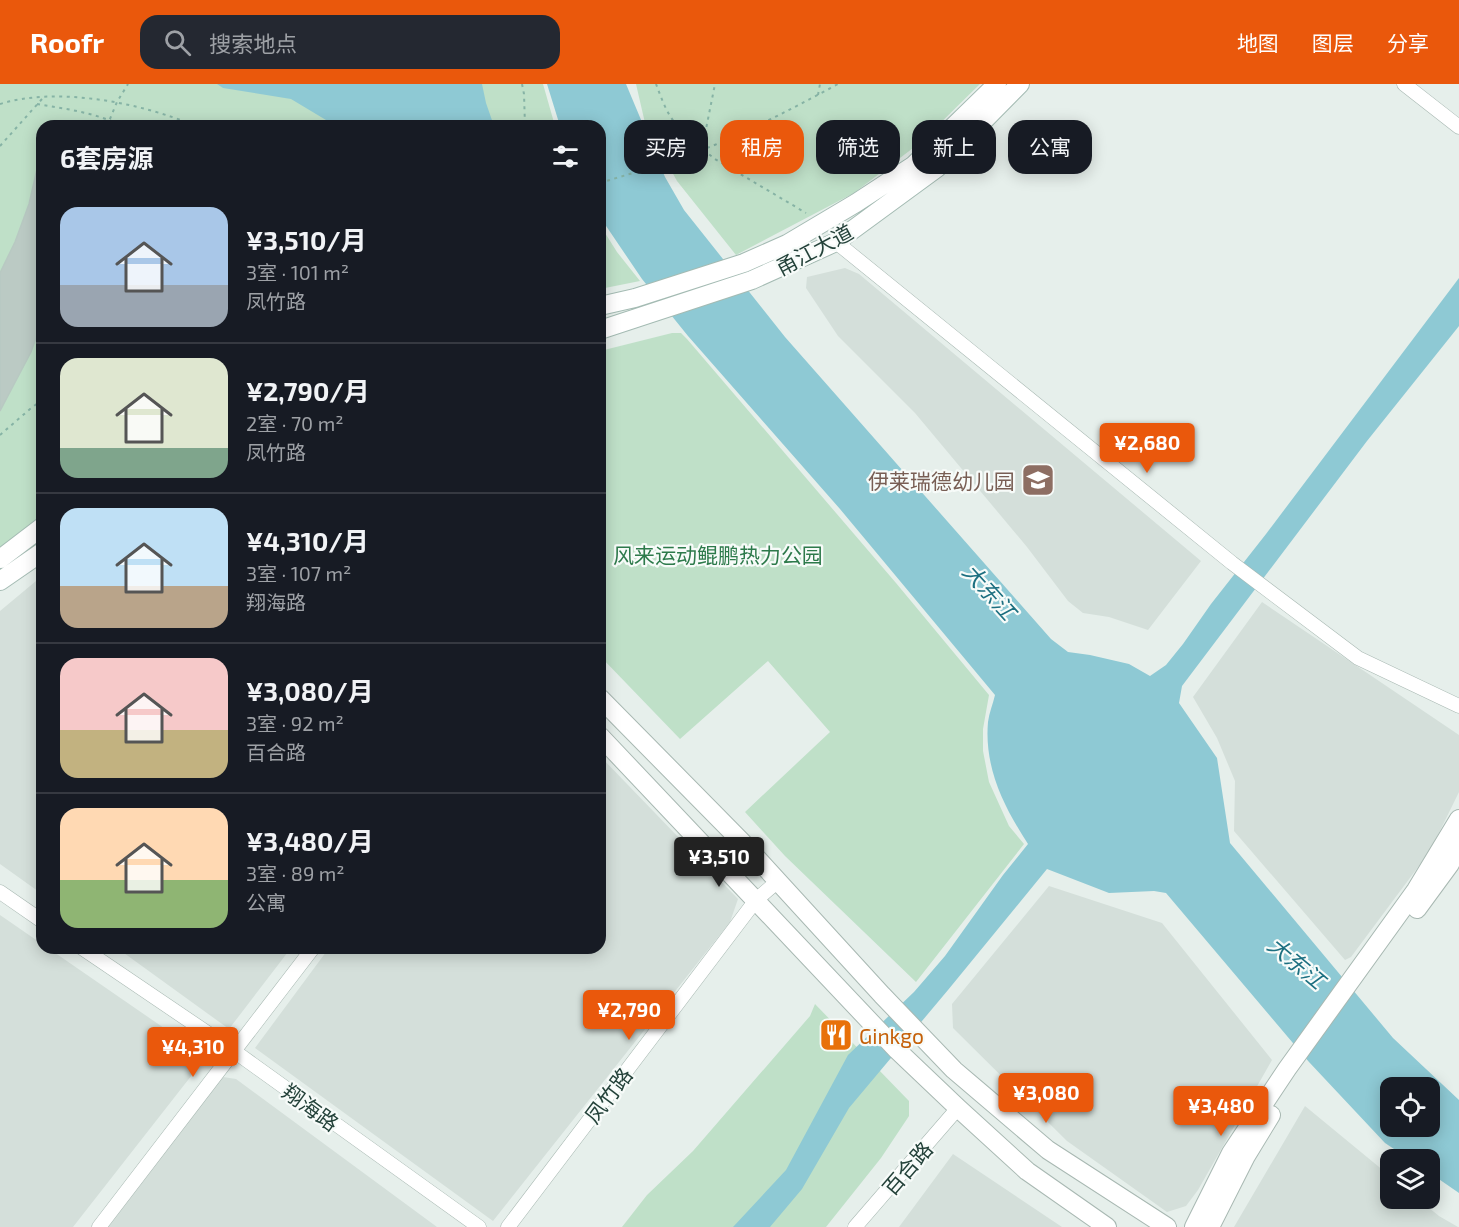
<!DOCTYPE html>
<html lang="zh">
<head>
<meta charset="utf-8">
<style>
  body { margin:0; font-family:"Exo 2","Noto Sans SC",sans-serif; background:#242831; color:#f1f3f6; height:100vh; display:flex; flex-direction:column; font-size:22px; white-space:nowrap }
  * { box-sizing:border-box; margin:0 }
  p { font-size:20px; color:#9ea1a6 }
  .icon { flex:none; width:33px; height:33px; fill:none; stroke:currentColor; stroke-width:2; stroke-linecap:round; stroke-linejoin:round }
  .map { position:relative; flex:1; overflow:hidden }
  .details { position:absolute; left:36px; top:36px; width:570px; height:834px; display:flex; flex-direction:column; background:#171b24; border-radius:18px; box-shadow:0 3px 15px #0003 }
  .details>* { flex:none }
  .hud { position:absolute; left:624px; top:36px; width:570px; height:54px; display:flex; gap:12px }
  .controls { position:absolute; left:1380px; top:993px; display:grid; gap:12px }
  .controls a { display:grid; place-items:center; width:60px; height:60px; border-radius:12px; background:#171b24; box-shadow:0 3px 15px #0003; font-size:30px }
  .price { position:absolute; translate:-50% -51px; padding:0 14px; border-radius:6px; background:#ea580c; color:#fff; font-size:20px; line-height:39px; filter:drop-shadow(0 2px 3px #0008) }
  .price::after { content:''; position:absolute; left:50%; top:36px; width:18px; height:14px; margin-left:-9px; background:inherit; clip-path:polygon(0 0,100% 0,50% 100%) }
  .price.active { background:#222; color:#fff }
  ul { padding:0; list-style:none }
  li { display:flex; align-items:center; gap:18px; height:150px; padding:0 24px }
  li+li { border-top:2px solid #363941 }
  li span { display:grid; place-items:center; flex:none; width:168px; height:120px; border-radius:18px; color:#555 }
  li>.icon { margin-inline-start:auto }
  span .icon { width:72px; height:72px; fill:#fffc; stroke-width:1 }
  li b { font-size:26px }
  h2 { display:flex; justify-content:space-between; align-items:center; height:72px; padding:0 24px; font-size:26px }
  .tag { padding:0 21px; border-radius:18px; background:#171b24; box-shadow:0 3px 15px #0003; font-size:21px; line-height:54px }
  .tag.active { background:#ea580c; color:#fff }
  header { display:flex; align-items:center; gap:36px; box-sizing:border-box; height:84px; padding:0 30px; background:#ea580c; color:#fff }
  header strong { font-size:28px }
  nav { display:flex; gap:33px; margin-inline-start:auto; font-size:21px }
  .search { width:420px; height:54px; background:#242831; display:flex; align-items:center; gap:15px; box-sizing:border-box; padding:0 21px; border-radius:18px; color:#9ea1a6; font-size:22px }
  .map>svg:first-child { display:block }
  .built { fill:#d4dfda }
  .green { fill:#bfe0c8 }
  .water { fill:#8ec9d4; fill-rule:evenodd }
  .building { fill:#bbcac4; stroke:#b8c9c2; stroke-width:1.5 }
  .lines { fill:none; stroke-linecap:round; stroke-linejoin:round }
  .minor-casing { stroke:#a8b8b2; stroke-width:15 }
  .tertiary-casing { stroke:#a8b8b2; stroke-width:20 }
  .secondary-casing { stroke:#a4bbb3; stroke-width:20 }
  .path { stroke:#86b3a5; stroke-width:2; stroke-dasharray:3 4.5; stroke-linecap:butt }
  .minor { stroke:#fff; stroke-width:14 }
  .tertiary { stroke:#fff; stroke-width:18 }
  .secondary { stroke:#fff; stroke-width:18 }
  .labels { text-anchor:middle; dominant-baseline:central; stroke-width:4.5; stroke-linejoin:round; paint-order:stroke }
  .street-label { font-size:21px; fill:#24423a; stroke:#f7fbf9 }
  .education-label { font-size:21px; fill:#785e54; stroke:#f7fbf9; text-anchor:end }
  .park-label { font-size:21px; fill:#2d7a4b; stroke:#f7fbf9 }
  .food-label { font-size:21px; fill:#c56008; stroke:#f7fbf9; text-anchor:start }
  .water-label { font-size:22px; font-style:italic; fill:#1c6f80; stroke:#f7fbf9 }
</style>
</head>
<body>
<header>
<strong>Roofr</strong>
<div class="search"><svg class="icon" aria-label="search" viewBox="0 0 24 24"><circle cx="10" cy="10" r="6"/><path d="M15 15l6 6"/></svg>搜索地点</div>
<nav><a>地图</a><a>图层</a><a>分享</a></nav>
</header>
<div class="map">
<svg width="1459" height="1143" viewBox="0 0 1459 1143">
  <rect width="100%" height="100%" fill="#e6efeb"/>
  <!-- built -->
  <path class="built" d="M845,184L859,190L1201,477L1148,546L1109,533L1083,529L1068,517L1027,463L915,329L838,252L806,204L807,193Z
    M42,492V810L0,780V527Z
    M1262,518L1459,651V708L1430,767L1351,873L1345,876L1234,747L1235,697L1217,654L1193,613Z
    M600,672L738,815L730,838L493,1137L255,964L329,864H600Z
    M1049,802L1162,839L1272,976L1198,1106L1186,1122L1167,1128L1067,1057L953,944L952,920Z
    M0,831L42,860V864H48L206,973L73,1143H0Z
    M117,864H291L229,945Z
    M223,993L236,995L437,1143H108Z
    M1305,1022L1390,1092V1114L1418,1115L1439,1132L1458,1143H1234Z
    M953,1070L1062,1143H899Z"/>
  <!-- green -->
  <path class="green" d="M0,0H543L555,42H42V432L0,466Z
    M636,0H980L921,58L854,109L736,171L677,97L645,39Z
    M600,141L617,168L640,197L600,205Z
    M672,249H681L687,255L896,499L989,611L983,645V667L989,698L1009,742L1024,760L916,898L785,772L745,728L830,648L768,577L680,655L600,572V267Z
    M815,920L909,1017V1032L881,1074L826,1143H622L647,1111L693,1067L810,932Z"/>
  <!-- water -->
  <path class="water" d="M217,0H482L486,19L494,42H336L291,15L223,4Z
    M547,0H626L665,93L684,126L785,253L1051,555L1068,568L1090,571L1129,580L1150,592L1166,581L1183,560L1211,520L1266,450L1459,194V242L1367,357L1182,602L1179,619L1217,674L1230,759L1393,954L1459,1016V1109L1430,1089V1076L1409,1075L1385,1059L1309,978L1166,809L1154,807L1109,809L1047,785L948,906L849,1024L802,1105L770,1143H733L786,1086L848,971L914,908L945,872L1003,791L1028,760C1004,723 984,684 988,638C989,629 993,620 995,611L840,425L688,252L642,195L600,133V42H560ZM1390,1004H1430V1042H1390Z"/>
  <!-- building -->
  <path class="building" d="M38,81L42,82V237L31,268L0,327V189L15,158L29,120Z"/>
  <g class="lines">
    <defs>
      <path id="minor" d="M1404,0L1459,43
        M836,158L1232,479L1358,574L1459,622
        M0,808L42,837
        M82,864L234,967L479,1143
        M99,1143L313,864
        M508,1143L756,816L778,797
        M855,1143L958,1024"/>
      <path id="tertiary" d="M600,614L742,758L882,911L954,986L1048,1066L1167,1143
        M600,652L897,966L958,1024L1027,1087L1107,1143
        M1417,825L1450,780L1459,761
        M1194,1143L1231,1069L1287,985L1416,806L1459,735
        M1210,1143L1246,1072L1271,1031"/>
      <path id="secondary" d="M600,222L635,214L744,179L787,160L856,119L914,81L997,0
        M600,246L752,196L836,158L937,84L1020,0
        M0,475L42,443
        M0,497L42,468"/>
    </defs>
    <!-- minor casing -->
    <use href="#minor" class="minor-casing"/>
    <!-- tertiary casing -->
    <use href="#tertiary" class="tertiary-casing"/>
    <!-- secondary casing -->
    <use href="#secondary" class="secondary-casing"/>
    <!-- path -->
    <path class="path" d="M522,0L524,10L525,42
      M656,0C661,13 666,28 675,39C686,52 701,64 715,75L806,129
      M818,11L820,0
      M0,20C58,2 141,19 196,42
      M37,20C67,25 96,29 123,42
      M107,42L117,18L128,0
      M0,62L42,15
      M702,65L715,0
      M600,99C642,86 686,74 726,56C765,39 801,20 838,0
      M0,351L30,325L42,316"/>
    <!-- minor -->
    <use href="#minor" class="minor"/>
    <!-- tertiary -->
    <use href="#tertiary" class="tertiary"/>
    <!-- secondary -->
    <use href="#secondary" class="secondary"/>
  </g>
  <!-- icons -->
  <defs>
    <symbol id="school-square" viewBox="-11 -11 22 22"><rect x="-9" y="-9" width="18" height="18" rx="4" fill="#8d6e63" stroke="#f7fbf9"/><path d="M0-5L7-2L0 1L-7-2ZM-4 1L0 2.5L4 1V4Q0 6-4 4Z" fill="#fff"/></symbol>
    <symbol id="restaurant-square" viewBox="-11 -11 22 22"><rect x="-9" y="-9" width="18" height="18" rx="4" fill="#e8710a" stroke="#f7fbf9"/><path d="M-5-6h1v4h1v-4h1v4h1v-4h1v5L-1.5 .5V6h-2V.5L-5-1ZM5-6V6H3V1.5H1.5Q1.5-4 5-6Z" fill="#fff"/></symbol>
  </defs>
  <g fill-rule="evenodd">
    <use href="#school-square" x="1019" y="377" width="38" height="38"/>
    <use href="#restaurant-square" x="817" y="932" width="38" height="38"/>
  </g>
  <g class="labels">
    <!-- street labels -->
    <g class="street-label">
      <text transform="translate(814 165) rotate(-28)">甬江大道</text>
      <text transform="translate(608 1011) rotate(-53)">凤竹路</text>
      <text transform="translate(311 1023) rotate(36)">翔海路</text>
      <text transform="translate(907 1084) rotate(-49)">百合路</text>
    </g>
    <!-- education labels -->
    <g class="education-label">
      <text x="1015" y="396">伊莱瑞德幼儿园</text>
    </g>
    <!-- park labels -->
    <g class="park-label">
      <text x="718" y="470">风来运动鲲鹏热力公园</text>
    </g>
    <!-- food labels -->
    <g class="food-label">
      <text x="859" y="951">Ginkgo</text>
    </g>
    <!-- water labels -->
    <g class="water-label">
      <text transform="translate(990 507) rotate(48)">大东江</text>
      <text transform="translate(1297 878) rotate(40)">大东江</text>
    </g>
  </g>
</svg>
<div class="controls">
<a><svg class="icon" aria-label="locate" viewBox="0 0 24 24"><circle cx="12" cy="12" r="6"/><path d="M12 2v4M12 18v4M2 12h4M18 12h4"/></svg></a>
<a><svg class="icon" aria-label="layers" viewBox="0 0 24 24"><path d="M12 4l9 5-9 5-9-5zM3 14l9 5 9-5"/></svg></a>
</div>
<b class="price" style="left:1147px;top:390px">¥2,680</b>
<b class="price active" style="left:719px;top:804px">¥3,510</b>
<b class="price" style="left:629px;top:957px">¥2,790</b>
<b class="price" style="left:193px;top:994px">¥4,310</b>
<b class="price" style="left:1046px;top:1040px">¥3,080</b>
<b class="price" style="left:1221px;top:1053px">¥3,480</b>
<div class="hud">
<a class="tag">买房</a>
<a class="tag active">租房</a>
<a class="tag">筛选</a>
<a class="tag">新上</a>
<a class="tag">公寓</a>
</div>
<section class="details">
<h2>6套房源<svg class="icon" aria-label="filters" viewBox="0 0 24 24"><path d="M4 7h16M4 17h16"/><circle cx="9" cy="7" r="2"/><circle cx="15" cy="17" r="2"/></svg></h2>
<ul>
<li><span style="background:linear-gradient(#a9c7e8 65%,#9aa5b1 0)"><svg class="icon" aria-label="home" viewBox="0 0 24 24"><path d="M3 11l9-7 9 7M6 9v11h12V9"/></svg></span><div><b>¥3,510/月</b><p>3室 · 101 m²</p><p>凤竹路</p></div></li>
<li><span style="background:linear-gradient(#dfe7d0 75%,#7fa58c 0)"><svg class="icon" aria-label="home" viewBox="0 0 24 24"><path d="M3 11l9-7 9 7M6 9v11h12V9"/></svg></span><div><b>¥2,790/月</b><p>2室 · 70 m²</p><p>凤竹路</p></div></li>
<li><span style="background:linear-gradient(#bfe0f5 65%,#b9a48a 0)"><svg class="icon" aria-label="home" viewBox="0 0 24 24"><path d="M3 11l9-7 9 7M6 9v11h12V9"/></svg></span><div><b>¥4,310/月</b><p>3室 · 107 m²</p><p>翔海路</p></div></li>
<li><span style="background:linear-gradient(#f6c9c9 60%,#c2b280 0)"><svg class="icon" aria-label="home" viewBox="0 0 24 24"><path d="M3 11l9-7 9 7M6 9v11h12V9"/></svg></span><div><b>¥3,080/月</b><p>3室 · 92 m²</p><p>百合路</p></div></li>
<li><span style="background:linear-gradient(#ffd9b3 60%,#8fb573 0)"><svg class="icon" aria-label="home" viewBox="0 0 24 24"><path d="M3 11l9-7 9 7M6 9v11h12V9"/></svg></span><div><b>¥3,480/月</b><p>3室 · 89 m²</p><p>公寓</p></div></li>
</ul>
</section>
</div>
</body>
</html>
